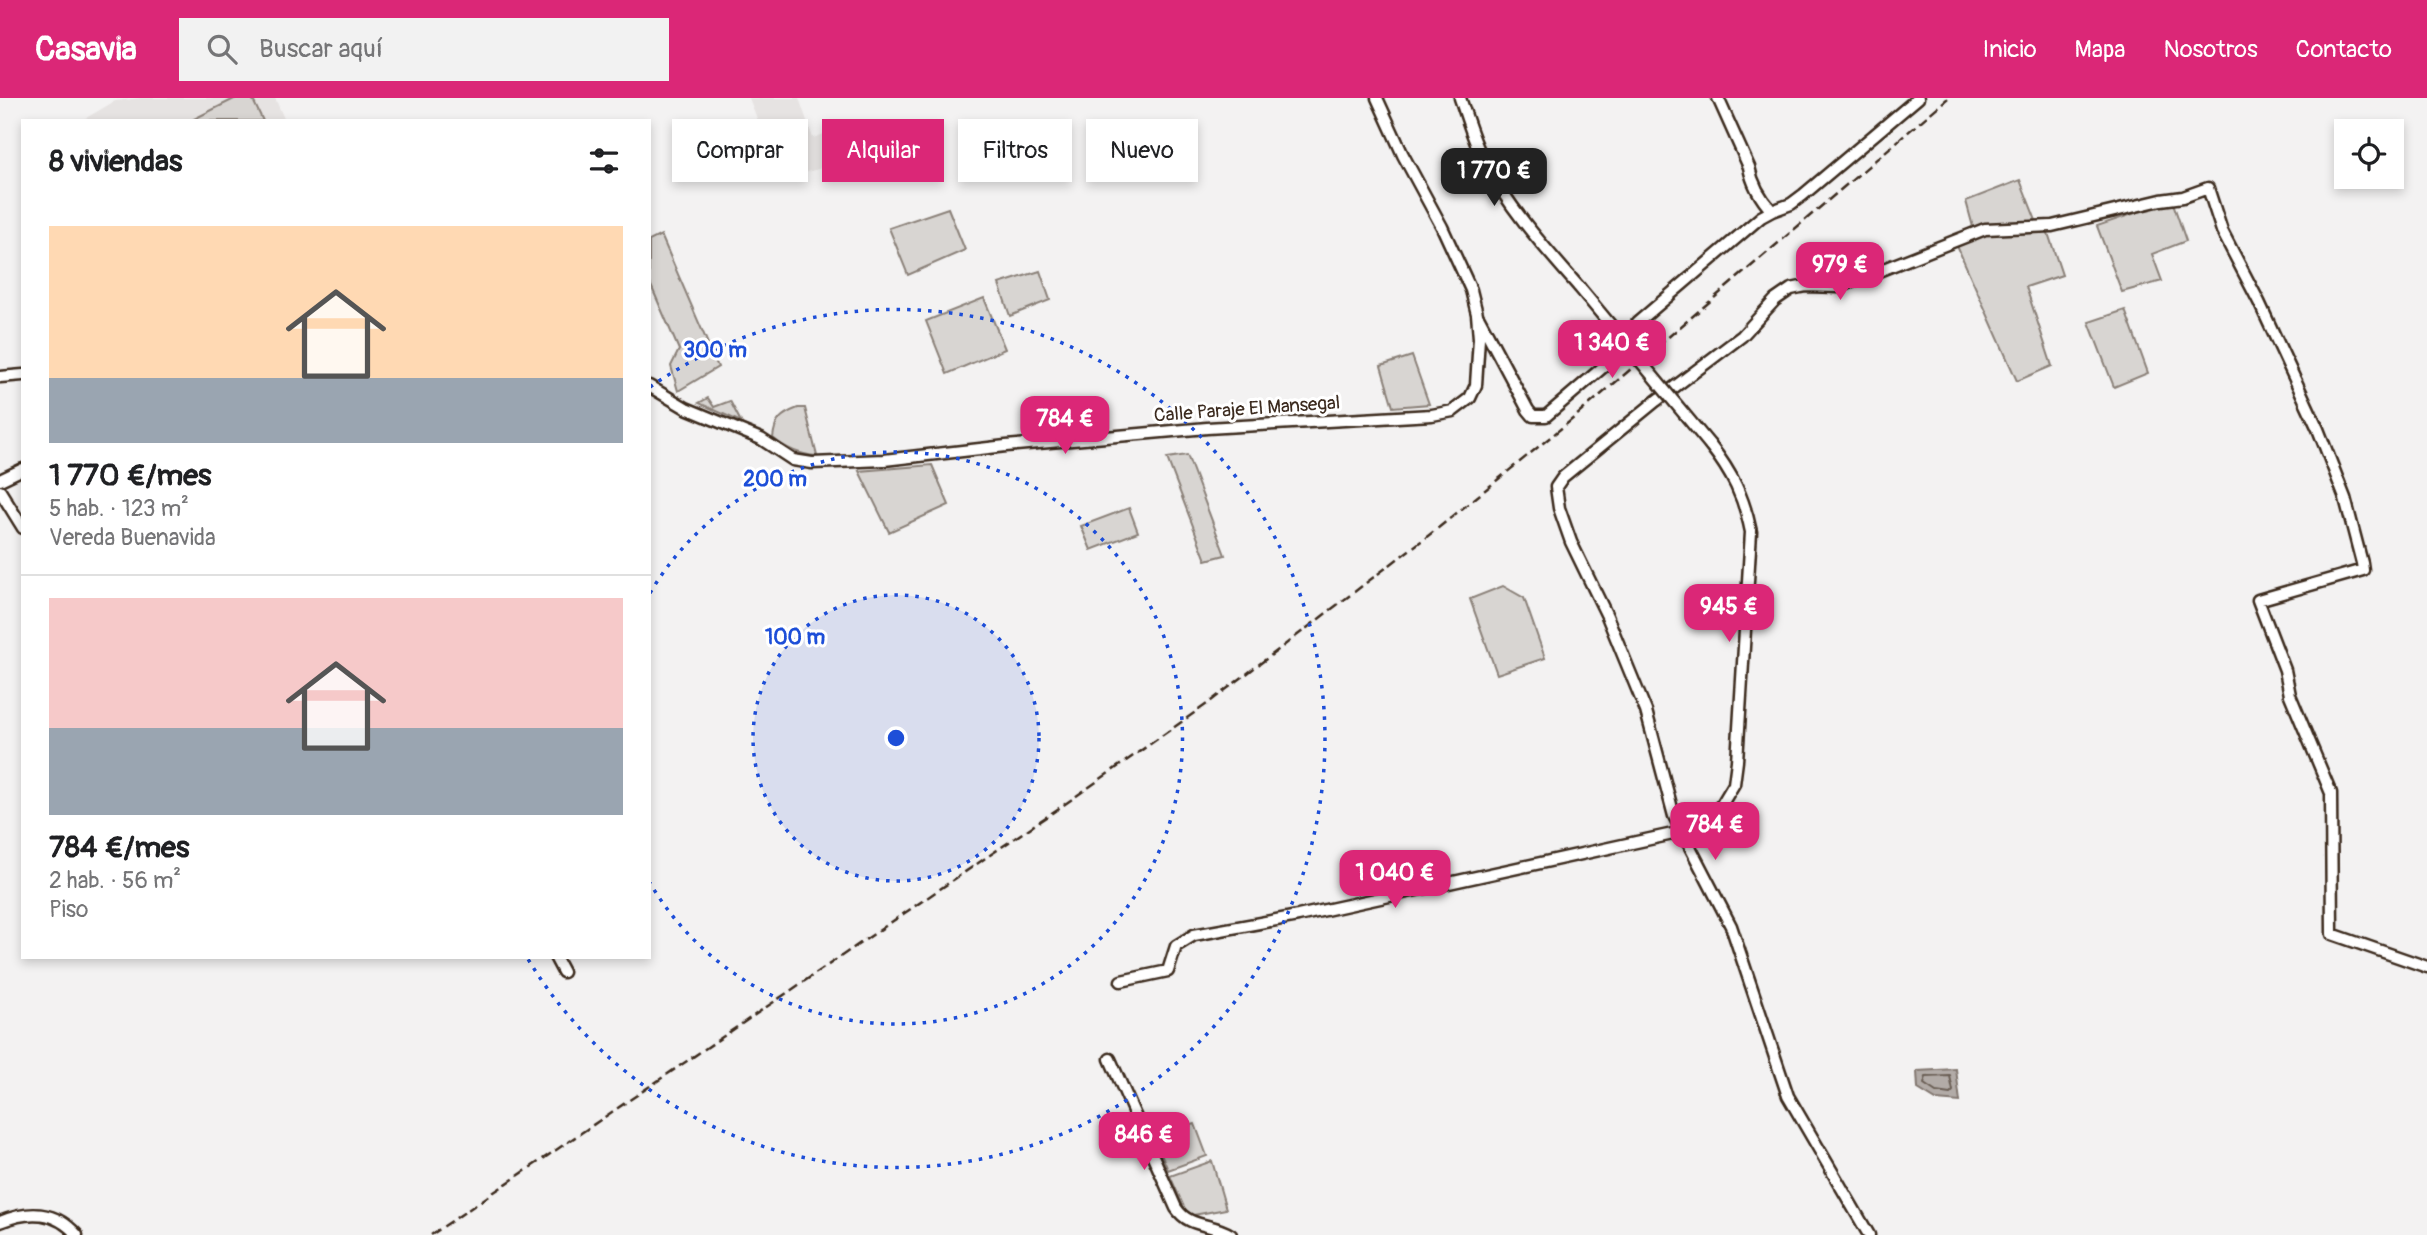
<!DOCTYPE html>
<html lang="es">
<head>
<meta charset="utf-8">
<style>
  body { margin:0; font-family:Pangolin,sans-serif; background:#f2f2f2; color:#202124; height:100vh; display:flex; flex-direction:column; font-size:26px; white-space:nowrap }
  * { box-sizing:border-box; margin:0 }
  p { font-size:23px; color:#757577 }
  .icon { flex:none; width:38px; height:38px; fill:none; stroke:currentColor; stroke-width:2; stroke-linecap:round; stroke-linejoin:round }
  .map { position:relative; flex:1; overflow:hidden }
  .panel { position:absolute; left:21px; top:21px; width:630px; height:840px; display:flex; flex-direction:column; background:#fff; border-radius:0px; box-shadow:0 4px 10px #0003 }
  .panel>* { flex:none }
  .guide { position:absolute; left:672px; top:21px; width:665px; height:63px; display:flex; gap:14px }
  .controls { position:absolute; left:2334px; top:21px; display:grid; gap:14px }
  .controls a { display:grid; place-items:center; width:70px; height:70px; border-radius:0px; background:#fff; box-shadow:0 4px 10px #0003; font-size:35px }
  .price { position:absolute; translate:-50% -60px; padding:0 16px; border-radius:14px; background:#db2777; color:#fff; font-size:23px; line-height:46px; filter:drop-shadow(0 2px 4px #0008) }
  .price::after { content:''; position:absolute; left:50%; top:42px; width:21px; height:16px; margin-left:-10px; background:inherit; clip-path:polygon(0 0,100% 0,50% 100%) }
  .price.selected { background:#222; color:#fff }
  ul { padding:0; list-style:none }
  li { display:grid; align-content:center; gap:14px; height:371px; padding:0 28px }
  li+li { border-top:2px solid #e0e0e0 }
  li span { display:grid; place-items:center; height:217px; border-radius:0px; color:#555 }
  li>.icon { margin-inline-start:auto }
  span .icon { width:126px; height:126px; fill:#fffc; stroke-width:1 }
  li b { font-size:30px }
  h2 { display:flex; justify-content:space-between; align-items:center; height:84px; padding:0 28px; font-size:30px }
  .pill { padding:0 24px; border-radius:0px; background:#fff; box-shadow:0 4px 10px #0003; font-size:24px; line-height:63px }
  .pill.selected { background:#db2777; color:#fff }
  header { display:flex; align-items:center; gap:42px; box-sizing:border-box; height:98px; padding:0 35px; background:#db2777; color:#fff }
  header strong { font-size:33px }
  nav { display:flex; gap:38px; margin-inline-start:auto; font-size:24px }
  .search { width:490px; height:63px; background:#f2f2f2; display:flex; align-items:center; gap:18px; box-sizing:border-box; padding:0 24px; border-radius:0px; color:#757577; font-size:26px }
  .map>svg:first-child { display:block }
  .built { fill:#e6e3e2 }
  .green { fill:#d8d5d2; stroke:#8a8078; stroke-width:2 }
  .water { fill:#b2aba7; stroke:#827770; stroke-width:2 }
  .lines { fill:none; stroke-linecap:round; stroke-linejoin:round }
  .shore { stroke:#6b5e55; stroke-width:2 }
  .minor-casing { stroke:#3b2a1e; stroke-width:15 }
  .minor { stroke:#fff; stroke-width:10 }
  .rail { stroke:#3b2a1e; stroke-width:2.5; stroke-dasharray:10 5; stroke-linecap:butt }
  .minor-bridge-casing { stroke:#3b2a1e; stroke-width:15; stroke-linecap:butt }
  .minor-bridge { stroke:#fff; stroke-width:10 }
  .ring { fill:none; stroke:#1d4ed8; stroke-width:3.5; stroke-dasharray:3.5 7 }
  .labels { text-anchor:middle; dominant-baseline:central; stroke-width:6; stroke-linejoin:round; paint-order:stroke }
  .street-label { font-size:19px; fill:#3b2a1e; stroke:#fff }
  .centre { fill:#1d4ed8; stroke:#fff; stroke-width:3.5 }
  .ring-label { font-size:21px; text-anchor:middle; font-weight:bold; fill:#1d4ed8; stroke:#fff; stroke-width:6; stroke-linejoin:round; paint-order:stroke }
</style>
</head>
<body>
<header>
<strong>Casavia</strong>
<div class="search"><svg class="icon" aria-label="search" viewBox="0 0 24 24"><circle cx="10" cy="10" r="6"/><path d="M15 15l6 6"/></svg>Buscar aquí</div>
<nav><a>Inicio</a><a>Mapa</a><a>Nosotros</a><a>Contacto</a></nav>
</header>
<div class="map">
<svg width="2427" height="1137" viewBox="0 0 2427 1137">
  <rect width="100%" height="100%" fill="#f3f2f2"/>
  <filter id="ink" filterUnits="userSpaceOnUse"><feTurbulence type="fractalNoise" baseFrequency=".0143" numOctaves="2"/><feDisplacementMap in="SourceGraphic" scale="14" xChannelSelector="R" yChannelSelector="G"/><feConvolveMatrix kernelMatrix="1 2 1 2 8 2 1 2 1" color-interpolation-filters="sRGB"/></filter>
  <g filter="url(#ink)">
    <!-- built -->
    <path class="built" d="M141,0H275L285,23H81L115,3Z
      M749,0H799L813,40L838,31L852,62L781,81Z"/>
    <!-- green -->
    <path class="green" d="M236,0H252L263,23H195L194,21Z
      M2020,82L2037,125L2044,123L2062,177L2026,189L2052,268L2017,283L1957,148L1976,140L1966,103Z
      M2165,105H2173L2186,143L2152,156L2162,183L2122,194L2097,128Z
      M948,110L965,152L908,177L889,130Z
      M661,137L718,269L678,293L671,268L679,252L649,183V143Z
      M1040,173L1050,202L1010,218L999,186Z
      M984,200L1005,251L947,276L926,223Z
      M2125,212L2148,275L2114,289L2089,224Z
      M1412,258L1429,306L1393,309L1381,268Z
      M708,300L714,309L730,303L741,324L699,305Z
      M798,310H805L817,358C800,357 786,351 773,340C775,322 780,317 798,310Z
      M1187,357L1225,457L1206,462L1167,360Z
      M932,367L949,407L889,434L859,373Z
      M1129,410L1138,434L1091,452L1081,428Z
      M1503,488L1524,500L1545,560L1497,576L1470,501Z
      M1195,1026L1207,1058L1168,1072L1154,1039Z
      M1212,1063L1226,1111L1188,1118L1170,1078Z"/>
    <!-- water -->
    <path class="water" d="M1956,971L1960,1004L1936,1002L1918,991L1917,973Z"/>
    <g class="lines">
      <!-- shore -->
      <path class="shore" d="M1950,978L1953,993L1950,996L1936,994L1924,986L1926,979Z"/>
      <defs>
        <path id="minor" d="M1460,0C1467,20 1473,42 1483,61C1508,109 1543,148 1579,189
          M1718,0L1749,69C1752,85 1760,100 1772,113L1791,106L1803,97L1918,0
          M1479,220L1528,312L1533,318H1546L1609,264L1637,225L1761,119L1772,113
          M0,279L23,277
          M649,288L686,310L761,341L793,362L812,365L884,362L1006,348L1207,330L1432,317L1453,313L1470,300L1476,287L1479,240L1477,216L1471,192L1442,129L1403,57L1377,0
          M0,382L23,371
          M0,393L23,430
          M1685,738L1709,721L1722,706L1734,686L1737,663L1751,434C1744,399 1732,375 1710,347
          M555,859L563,874
          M1121,883L1168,873L1176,848L1194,837L1298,818L1682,734
          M1110,961L1176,1110C1190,1131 1211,1124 1231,1137
          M0,1124C29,1112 55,1112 77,1137
          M1869,1137L1788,998L1731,828L1674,718L1646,613L1607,518L1571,444L1559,410L1556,389L1563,379L1656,303L1742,238L1775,202L1791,191L1806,188L1838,189L1985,131L2052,128L2161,102L2183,99L2208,90L2222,133L2259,204L2318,331L2345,400L2362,465L2363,472L2258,502L2285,572L2290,597L2331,695L2332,836L2427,869"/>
      </defs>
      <!-- minor casing -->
      <use href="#minor" class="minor-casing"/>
      <!-- minor -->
      <use href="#minor" class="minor"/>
      <!-- rail -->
      <path class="rail" d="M431,1137L1065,706L1207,606L1437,431L1569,324L1948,0"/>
      <defs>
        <path id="minor-bridge" d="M1579,189L1710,347"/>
      </defs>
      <!-- minor-bridge casing -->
      <use href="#minor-bridge" class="minor-bridge-casing"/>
      <!-- minor-bridge -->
      <use href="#minor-bridge" class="minor-bridge"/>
    </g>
  </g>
  <!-- distance rings -->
  <circle cx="896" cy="640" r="143" fill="#1d4ed8" fill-opacity=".12"/>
  <g class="ring">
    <circle cx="896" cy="640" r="143"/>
    <path d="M650 495A286 286 0 1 1 650 785"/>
    <path d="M650 289A429 429 0 1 1 528 861"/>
  </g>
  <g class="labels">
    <!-- street labels -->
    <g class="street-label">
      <text transform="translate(1247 311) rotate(-4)">Calle Paraje El Mansegal</text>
    </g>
  </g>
  <circle cx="896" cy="640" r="10" class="centre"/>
  <g class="ring-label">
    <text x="715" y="259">300 m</text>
    <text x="775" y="388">200 m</text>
    <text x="795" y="546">100 m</text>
  </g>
</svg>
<div class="controls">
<a><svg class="icon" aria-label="locate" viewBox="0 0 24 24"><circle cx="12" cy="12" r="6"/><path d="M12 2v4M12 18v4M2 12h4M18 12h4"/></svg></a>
</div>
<b class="price selected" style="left:1494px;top:110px">1 770 €</b>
<b class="price" style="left:1840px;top:204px">979 €</b>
<b class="price" style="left:1612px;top:282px">1 340 €</b>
<b class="price" style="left:1065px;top:358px">784 €</b>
<b class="price" style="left:1729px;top:546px">945 €</b>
<b class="price" style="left:1715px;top:764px">784 €</b>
<b class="price" style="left:1395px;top:812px">1 040 €</b>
<b class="price" style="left:1144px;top:1074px">846 €</b>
<div class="guide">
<a class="pill">Comprar</a>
<a class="pill selected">Alquilar</a>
<a class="pill">Filtros</a>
<a class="pill">Nuevo</a>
</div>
<section class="panel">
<h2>8 viviendas<svg class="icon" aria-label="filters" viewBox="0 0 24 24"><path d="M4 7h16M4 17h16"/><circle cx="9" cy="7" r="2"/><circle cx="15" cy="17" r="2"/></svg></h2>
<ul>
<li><span style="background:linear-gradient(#ffd9b3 70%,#9aa5b1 0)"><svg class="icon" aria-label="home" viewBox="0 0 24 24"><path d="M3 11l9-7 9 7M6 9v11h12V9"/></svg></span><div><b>1 770 €/mes</b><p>5 hab. · 123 m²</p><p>Vereda Buenavida</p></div></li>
<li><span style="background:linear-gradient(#f6c9c9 60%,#9aa5b1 0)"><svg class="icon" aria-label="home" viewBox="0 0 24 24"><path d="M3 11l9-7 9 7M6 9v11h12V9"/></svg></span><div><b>784 €/mes</b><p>2 hab. · 56 m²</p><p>Piso</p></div></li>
</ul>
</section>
</div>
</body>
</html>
